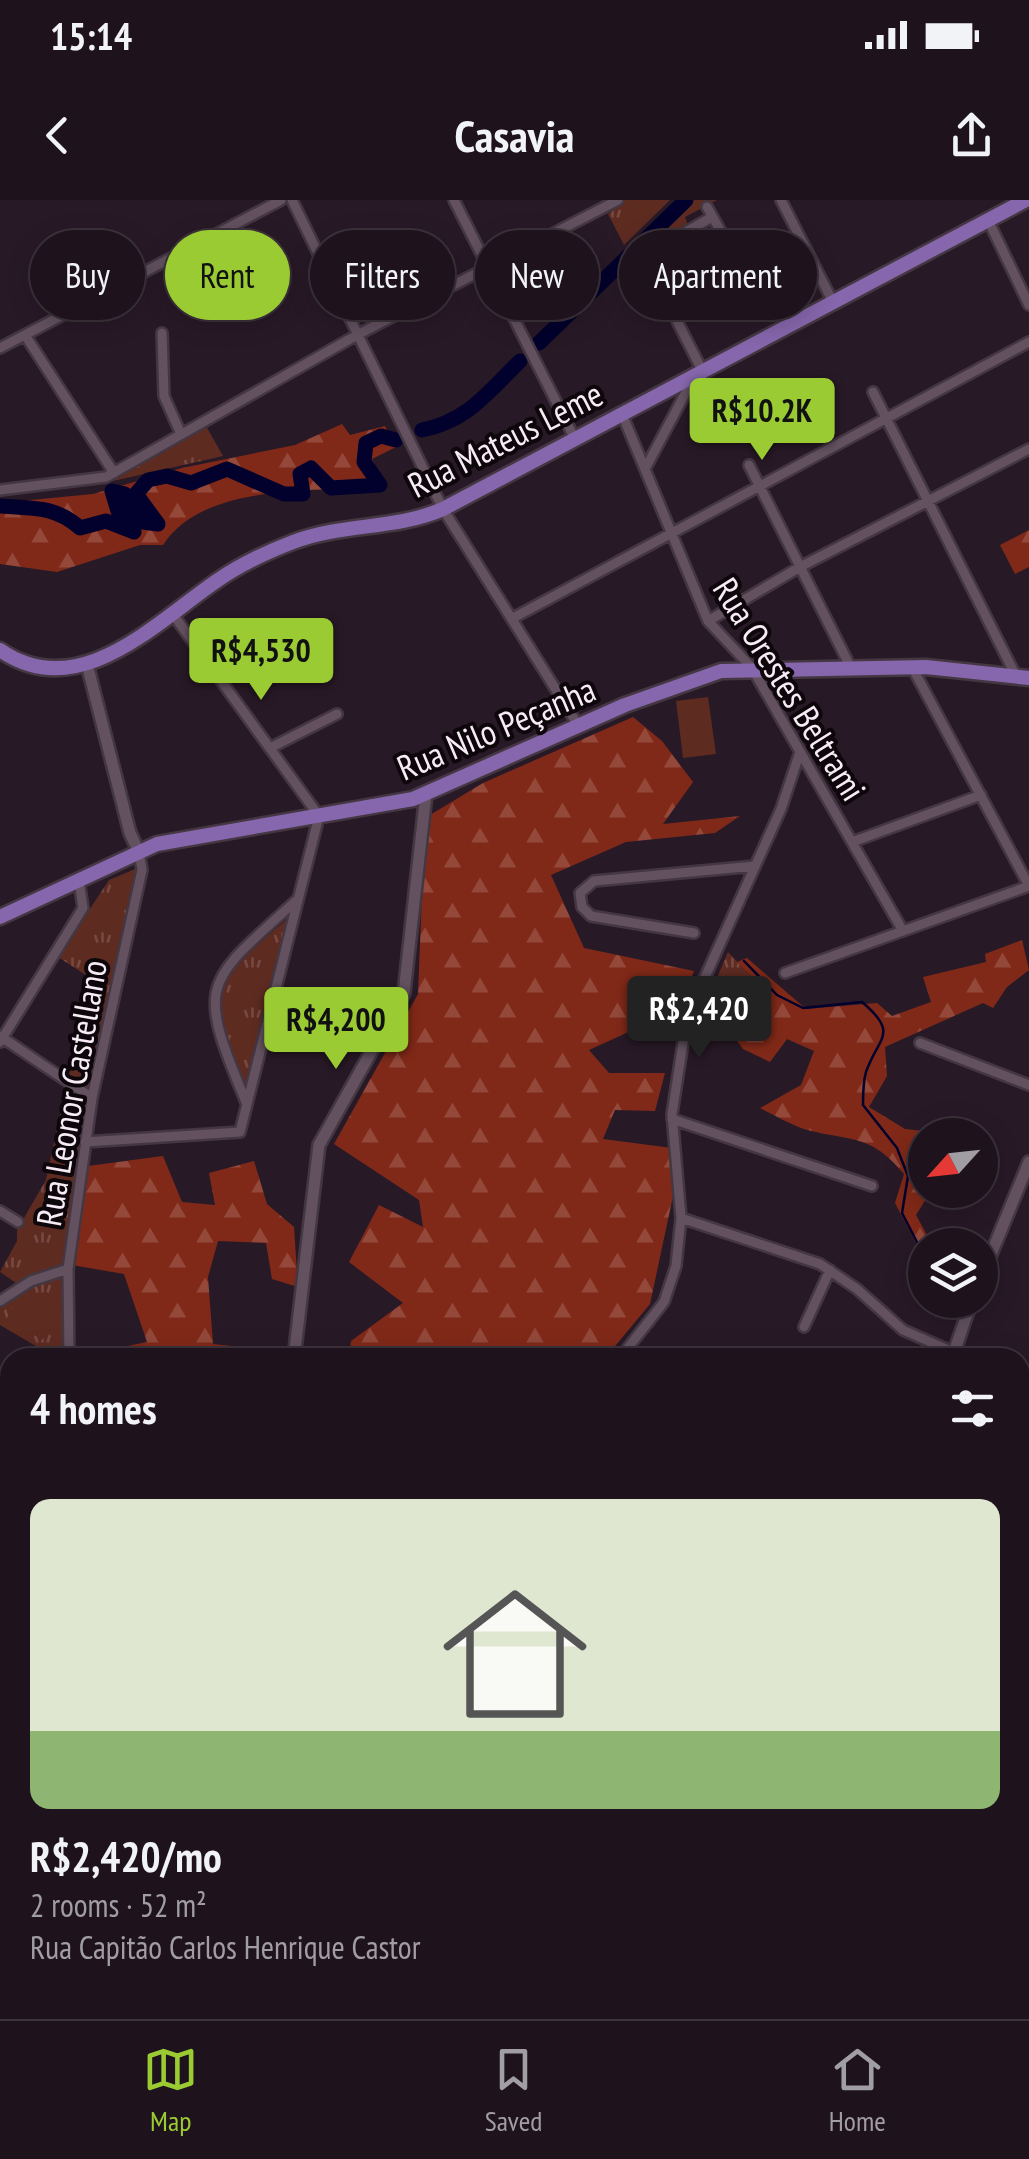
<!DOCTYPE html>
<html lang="en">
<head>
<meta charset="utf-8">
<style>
  body { margin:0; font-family:"PT Sans Narrow",sans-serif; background:#2b2029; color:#f1f3f6; height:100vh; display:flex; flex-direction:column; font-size:38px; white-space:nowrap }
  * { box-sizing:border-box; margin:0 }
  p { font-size:32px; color:#a19ea3 }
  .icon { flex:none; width:55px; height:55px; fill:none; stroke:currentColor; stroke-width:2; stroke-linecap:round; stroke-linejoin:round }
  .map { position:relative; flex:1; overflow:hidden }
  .details { position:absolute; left:0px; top:1148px; width:1030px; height:672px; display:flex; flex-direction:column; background:#1e131c; border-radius:30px 30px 0 0; box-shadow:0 5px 25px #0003,0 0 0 2px #3c323b }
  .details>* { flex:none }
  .guide { position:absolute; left:30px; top:30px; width:970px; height:90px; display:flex; gap:20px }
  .needle { width:65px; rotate:243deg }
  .tools { position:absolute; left:908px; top:918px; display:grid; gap:20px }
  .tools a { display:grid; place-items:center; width:90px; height:90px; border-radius:50%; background:#1e131c; box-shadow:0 5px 25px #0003,0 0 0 2px #3c323b; font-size:50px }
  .price { position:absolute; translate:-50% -85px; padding:0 22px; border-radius:10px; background:#9bcb33; color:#111; font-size:32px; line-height:65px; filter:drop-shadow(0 2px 5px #0008) }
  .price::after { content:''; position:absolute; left:50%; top:60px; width:30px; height:22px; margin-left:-15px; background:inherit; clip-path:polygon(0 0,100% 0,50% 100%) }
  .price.active { background:#222; color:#fff }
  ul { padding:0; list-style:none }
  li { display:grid; align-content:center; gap:20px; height:530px; padding:0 30px }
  li span { display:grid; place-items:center; height:310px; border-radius:20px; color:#555 }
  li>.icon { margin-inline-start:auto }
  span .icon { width:180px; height:180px; fill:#fffc; stroke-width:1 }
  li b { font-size:42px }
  h2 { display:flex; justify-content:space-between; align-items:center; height:120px; padding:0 30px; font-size:42px }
  .pill { padding:0 35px; border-radius:45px; background:#1e131c; box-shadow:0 5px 25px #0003,0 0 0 2px #3c323b; font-size:35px; line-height:90px }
  .pill.active { background:#9bcb33; color:#111 }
  .status { display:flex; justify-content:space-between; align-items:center; height:70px; padding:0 50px; background:#1e131c; direction:ltr }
  .status svg { height:28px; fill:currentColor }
  header { display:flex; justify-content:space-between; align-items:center; height:130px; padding:0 30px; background:#1e131c; font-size:45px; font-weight:700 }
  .menu { display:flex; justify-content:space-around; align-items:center; height:140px; border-top:2px solid #3c323b; background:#1e131c; font-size:28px; color:#a19ea3 }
  .menu a { display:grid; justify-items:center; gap:5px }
  .menu .active { color:#9bcb33 }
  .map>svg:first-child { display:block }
  .grass { fill:url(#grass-tufts) }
  .forest { fill:url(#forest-firs) }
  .pitch { fill:#5e2b21 }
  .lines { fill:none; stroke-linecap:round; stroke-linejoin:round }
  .stream { stroke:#02002c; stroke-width:2.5 }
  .river { stroke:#02002c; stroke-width:15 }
  .minor-casing { stroke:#443742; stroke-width:14 }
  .tertiary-casing { stroke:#443742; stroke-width:16 }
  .primary-casing { stroke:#443742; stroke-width:19 }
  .minor { stroke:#635160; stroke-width:9 }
  .tertiary { stroke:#635160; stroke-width:11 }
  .primary { stroke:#8666ac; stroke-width:14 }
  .labels { text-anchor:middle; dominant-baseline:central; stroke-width:8; stroke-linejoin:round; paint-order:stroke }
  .street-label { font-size:35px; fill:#f7ecf5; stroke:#0d070c }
</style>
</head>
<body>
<div class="status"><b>15:14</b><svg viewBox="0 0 49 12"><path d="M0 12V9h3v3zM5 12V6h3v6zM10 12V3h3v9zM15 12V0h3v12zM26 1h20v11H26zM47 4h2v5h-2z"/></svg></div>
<header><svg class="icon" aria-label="back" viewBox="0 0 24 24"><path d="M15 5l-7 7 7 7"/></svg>Casavia<svg class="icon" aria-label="share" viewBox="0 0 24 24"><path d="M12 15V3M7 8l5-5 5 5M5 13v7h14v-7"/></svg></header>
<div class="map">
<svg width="1029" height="1819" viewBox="0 0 1029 1819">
  <defs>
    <pattern id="grass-tufts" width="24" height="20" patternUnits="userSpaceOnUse" patternTransform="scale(2.5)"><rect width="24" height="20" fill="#5e2b21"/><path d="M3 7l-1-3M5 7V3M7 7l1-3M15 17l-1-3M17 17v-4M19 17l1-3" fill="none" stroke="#764a42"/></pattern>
    <pattern id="forest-firs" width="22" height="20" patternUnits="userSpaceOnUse" patternTransform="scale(2.5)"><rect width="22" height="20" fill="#802918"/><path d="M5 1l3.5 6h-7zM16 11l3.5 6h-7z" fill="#93483a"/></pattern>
  </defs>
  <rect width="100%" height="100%" fill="#281926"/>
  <!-- grass -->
  <path class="grass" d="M620,0H670L624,45L608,14L621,5Z
    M693,0H717L685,17L688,25L638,53Z
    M206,226L223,256L113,281Z
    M140,667L90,890L69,877L75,834L92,779L58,757L109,680Z
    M287,719L246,887C206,790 209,787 287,719Z
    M728,752L763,789L726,809L711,792Z
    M66,886L88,899L64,1065L16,1083L0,1072L17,1041V1030L46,980Z
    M62,1076L65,1157H44L46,1152L0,1125V1108L26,1088Z
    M10,1321V1588L0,1581V1339Z
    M1029,1443V1819H996L997,1810H1020V1447Z"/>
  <!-- forest -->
  <path class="forest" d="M342,224L350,235L385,226L396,247L372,259L385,287C316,292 204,282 163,345H140L57,372L0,364V303L93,294L182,268L295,245Z
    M1029,330V367L1015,374L1000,345Z
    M633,517L662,541L693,582L663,624L740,616L715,633L626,642L551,675L584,748L694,771L679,809L589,850L609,873H665L655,911L615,910L603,939L672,948L673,996L650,1104L606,1157H349L351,1141L403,1103L349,1062L379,1005L423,1027L419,1000L334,944L418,794L425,618L483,583Z
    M1022,740L1029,770L1007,787L993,808L983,803L885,847L887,876L869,907L905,929L951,934L925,935V965H920L925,990L931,991L916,1015L929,1039L916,1043L895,1003L904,974C869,932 850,942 804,929C789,924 774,915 760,908L801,885L814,851L787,839L770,862L743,849L723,821L726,809L763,788L737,762L747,758L806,809L877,803L892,816L931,802L923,777L986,762L985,754Z
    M163,956L182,1002L215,1005L209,973L254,961L267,1004L294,1027L298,1087L272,1079L266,1043L218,1041L208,1077L213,1144L269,1150L271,1157H75L147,1142L124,1074L72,1065L88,966Z
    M10,1329V1477L0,1480V1345Z
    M10,1731V1810H116L108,1819H0V1744Z"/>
  <!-- pitch -->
  <path class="pitch" d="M708,497L716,554L683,558L676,501Z
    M18,1095L58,1119L42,1140L7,1118Z"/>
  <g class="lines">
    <!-- stream -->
    <path class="stream" d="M744,761L777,795L803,808L862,802C900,834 878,837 866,872C863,882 863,894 863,905L897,948L908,976L902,1013L919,1046"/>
    <!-- river -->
    <path class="river" d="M539,143L686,0
      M422,230C468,221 488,192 520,161
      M0,306C32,308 56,306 80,328L106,321L134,332L118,311L112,291L125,294L143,322L158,324L136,294L148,280L167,276L191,283L227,269L284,294H303L300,274L311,268L331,288L380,285L364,262L366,243L381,236L396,240"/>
    <defs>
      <path id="minor" d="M292,0L443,309L578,525
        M454,0L575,239
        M781,0L833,102
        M988,20L1029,105
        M698,26L747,114H759L763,106L707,7
        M162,133L164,196L180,232
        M25,135L114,273
        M0,148L281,0
        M703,172L644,56L712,17
        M873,192L1016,476
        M622,214L708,421L752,468L903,731
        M749,265L851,468
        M645,269L693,179
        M0,290L106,277L357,135L618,0
        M513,418L1029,142
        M708,421L800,367L1029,249
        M912,467L1029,686
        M270,548L337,514
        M852,642L981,595
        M694,733L591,716L582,707L580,693L594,681L755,666
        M785,773L1029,686
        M0,836L92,898
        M0,842L83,708L79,681
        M920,843L1029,885
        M246,902C195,781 204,784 298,699
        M672,919L872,986
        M85,942L240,932L319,616L172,413
        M0,1011L18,1022
        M681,1018L820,1064L857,1089L903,1130L953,1152
        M68,1069L69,1158
        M0,1101L31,1081L68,1069L92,898L142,670L139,652
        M804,1127L830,1070
        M620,1158L664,1102L676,1066L681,1018L672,914L687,817L781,609L800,552
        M0,1184L10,1191
        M0,1324L10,1307
        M0,1690L10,1676
        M158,1810L164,1819
        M242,1810L249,1819
        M461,1810L465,1819
        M857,1810L862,1819
        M357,1819L379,1810"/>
      <path id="tertiary" d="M87,464L130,633L139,652
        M980,1081L1029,962
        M294,1158L319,945L404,793L426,594
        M952,1158L972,1100
        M1020,1294L1029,1302
        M608,1810L612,1819
        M701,1819L715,1810"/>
      <path id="primary" d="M0,450C79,505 156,422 218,380C241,364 267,352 293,342C342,323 395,330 443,309L1026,0
        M0,717L157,644L413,599L625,505L721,471L926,467L1029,478"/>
    </defs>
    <!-- minor casing -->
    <use href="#minor" class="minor-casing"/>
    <!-- tertiary casing -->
    <use href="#tertiary" class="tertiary-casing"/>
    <!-- primary casing -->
    <use href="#primary" class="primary-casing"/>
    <!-- minor -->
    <use href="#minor" class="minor"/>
    <!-- tertiary -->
    <use href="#tertiary" class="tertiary"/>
    <!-- primary -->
    <use href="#primary" class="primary"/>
  </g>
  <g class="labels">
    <!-- street labels -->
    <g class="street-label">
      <text transform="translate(505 239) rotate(-27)">Rua Mateus Leme</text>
      <text transform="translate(790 489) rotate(58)">Rua Orestes Beltrami</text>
      <text transform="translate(496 528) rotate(-23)">Rua Nilo Peçanha</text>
      <text transform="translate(71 893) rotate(-80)">Rua Leonor Castellano</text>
    </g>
  </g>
</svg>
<div class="tools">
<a><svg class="needle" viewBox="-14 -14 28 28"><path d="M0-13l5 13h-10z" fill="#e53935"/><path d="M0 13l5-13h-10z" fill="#a19ea3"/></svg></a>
<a><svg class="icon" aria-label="layers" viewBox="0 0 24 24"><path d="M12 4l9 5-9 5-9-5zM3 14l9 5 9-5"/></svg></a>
</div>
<b class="price" style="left:762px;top:263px">R$10.2K</b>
<b class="price" style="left:261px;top:503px">R$4,530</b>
<b class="price active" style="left:699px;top:861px">R$2,420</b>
<b class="price" style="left:336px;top:872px">R$4,200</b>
<div class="guide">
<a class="pill">Buy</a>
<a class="pill active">Rent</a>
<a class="pill">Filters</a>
<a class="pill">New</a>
<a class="pill">Apartment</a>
</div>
<section class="details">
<h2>4 homes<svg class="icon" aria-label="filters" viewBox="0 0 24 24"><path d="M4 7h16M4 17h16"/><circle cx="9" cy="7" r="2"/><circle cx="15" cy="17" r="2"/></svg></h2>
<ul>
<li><span style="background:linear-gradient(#dfe7d0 75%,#8fb573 0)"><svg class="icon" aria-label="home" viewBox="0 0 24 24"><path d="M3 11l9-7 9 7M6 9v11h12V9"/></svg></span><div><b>R$2,420/mo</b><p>2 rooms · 52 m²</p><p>Rua Capitão Carlos Henrique Castor</p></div></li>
</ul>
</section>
</div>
<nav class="menu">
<a class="active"><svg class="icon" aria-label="map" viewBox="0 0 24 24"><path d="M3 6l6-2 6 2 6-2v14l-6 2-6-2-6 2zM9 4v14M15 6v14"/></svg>Map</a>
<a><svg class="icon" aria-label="saved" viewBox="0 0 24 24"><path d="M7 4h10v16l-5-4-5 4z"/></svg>Saved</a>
<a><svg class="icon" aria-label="home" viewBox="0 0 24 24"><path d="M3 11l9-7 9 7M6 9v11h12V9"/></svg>Home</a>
</nav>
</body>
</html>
